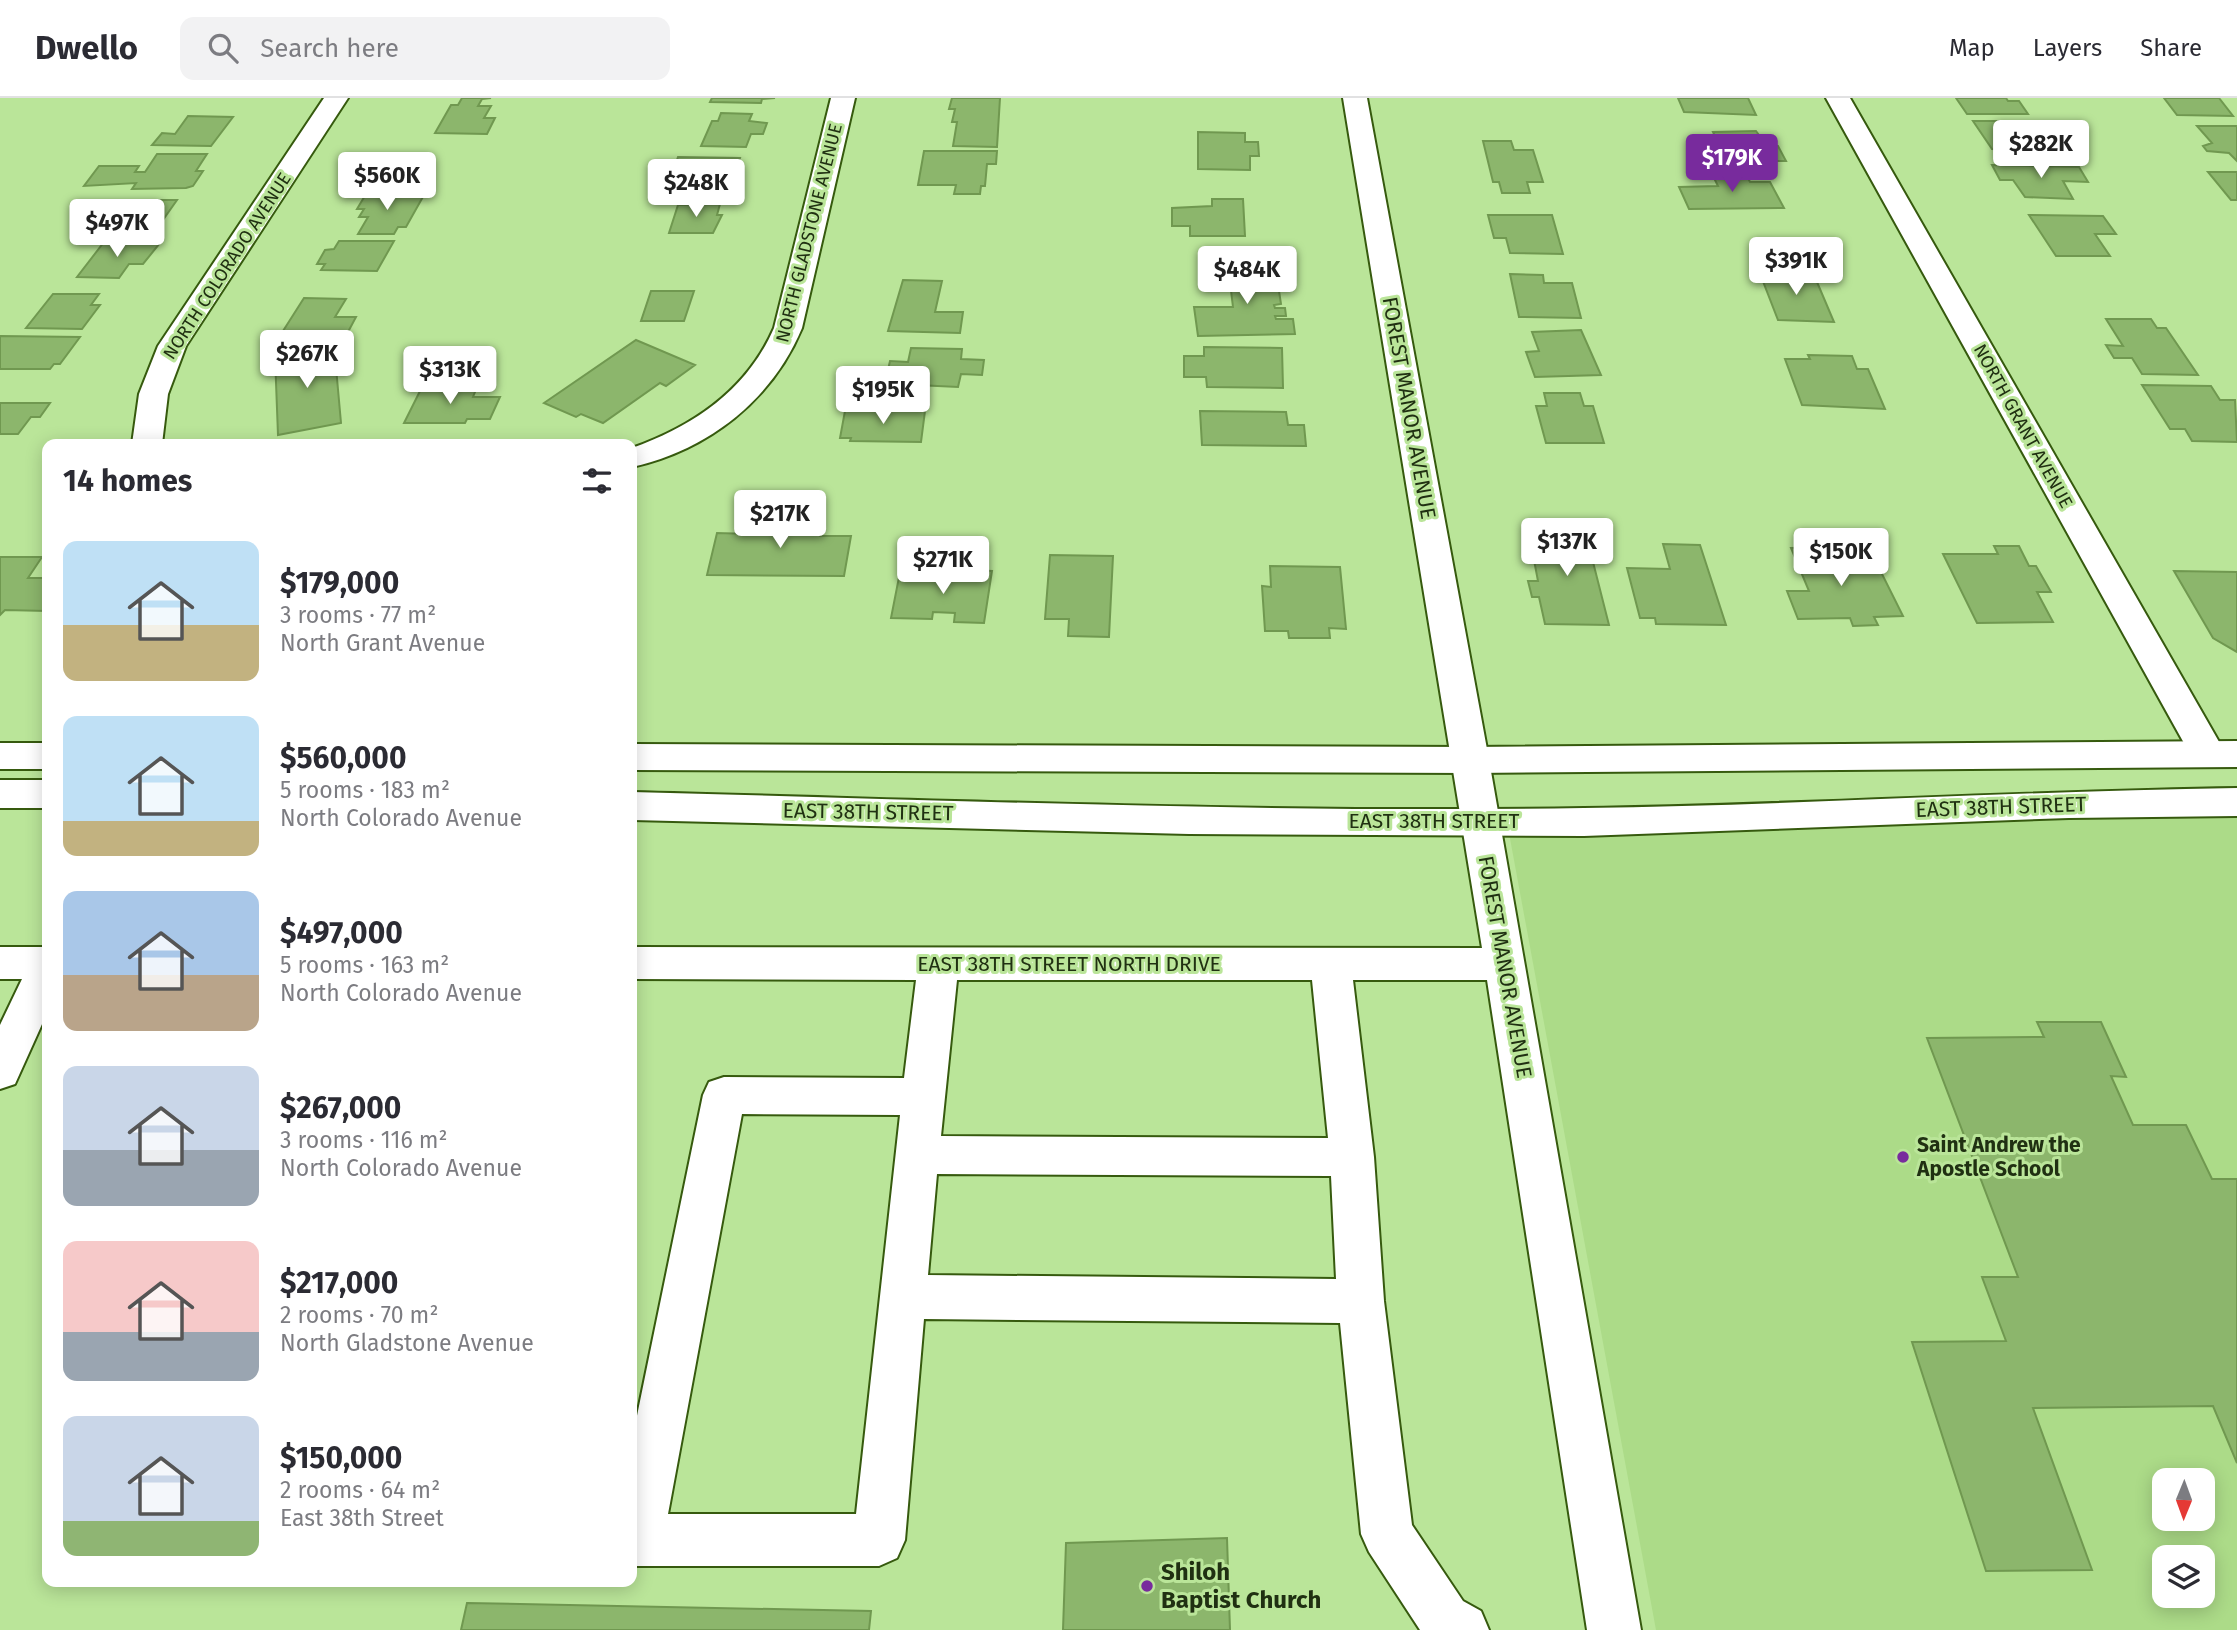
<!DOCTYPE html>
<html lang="en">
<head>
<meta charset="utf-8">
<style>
  body { margin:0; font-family:"Fira Sans",sans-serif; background:#f2f2f3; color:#2b2b33; height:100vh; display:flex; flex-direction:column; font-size:26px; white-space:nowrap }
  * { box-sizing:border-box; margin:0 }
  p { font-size:23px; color:#7c7c81 }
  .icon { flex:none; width:38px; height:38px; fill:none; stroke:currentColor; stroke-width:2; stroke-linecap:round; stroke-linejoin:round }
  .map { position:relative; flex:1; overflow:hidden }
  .sheet { position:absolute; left:42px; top:341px; width:595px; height:1148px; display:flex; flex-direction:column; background:#fff; border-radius:14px; box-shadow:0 4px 18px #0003 }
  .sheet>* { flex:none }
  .needle { width:46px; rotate:181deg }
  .fabs { position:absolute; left:2152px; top:1370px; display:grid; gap:14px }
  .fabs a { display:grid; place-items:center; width:63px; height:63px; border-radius:14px; background:#fff; box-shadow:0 4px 18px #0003; font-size:35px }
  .price { position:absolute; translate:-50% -60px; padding:0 16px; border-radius:7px; background:#fff; color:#222; font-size:23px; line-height:46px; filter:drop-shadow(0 2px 4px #0008) }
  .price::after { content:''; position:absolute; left:50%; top:42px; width:21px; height:16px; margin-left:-10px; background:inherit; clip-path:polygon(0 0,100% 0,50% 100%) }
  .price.selected { background:#782b9d; color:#fff }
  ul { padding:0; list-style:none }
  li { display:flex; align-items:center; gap:21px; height:175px; padding:0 21px }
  li span { display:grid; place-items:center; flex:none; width:196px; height:140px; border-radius:14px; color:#555 }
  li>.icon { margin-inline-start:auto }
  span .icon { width:84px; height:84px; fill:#fffc; stroke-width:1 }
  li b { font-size:30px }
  h2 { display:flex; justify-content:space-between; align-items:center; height:84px; padding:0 21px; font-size:30px }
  header { display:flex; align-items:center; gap:42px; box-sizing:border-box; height:98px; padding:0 35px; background:#fff; border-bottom:2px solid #e1e1e2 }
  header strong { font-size:33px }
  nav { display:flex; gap:38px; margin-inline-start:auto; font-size:24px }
  .search { width:490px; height:63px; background:#f2f2f3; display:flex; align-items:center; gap:18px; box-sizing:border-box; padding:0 24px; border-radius:14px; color:#7c7c81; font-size:26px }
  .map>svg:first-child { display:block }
  .built { fill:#acdb88; fill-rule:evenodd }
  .building { fill:#8cb66c; stroke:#709850; stroke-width:2 }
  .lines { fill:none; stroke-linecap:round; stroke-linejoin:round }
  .minor-casing { stroke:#365a0e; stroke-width:4 }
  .major-casing { stroke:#365a0e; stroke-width:4 }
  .minor { fill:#fff; fill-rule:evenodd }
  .major { fill:#fff; fill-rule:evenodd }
  .poi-dot { fill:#782b9d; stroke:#bae599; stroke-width:2.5 }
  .labels { text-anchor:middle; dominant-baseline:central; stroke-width:6; stroke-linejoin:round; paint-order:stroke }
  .far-street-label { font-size:18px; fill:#203012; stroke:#bae599 }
  .street-label { font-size:21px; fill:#203012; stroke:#bae599 }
  .poi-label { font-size:21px; font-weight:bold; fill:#203012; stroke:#bae599; text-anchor:start }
  .near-poi-label { font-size:24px; font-weight:bold; fill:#203012; stroke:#bae599; text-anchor:start }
</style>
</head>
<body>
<header>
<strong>Dwello</strong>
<div class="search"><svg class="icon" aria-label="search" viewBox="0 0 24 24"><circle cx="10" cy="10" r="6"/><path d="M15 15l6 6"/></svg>Search here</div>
<nav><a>Map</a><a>Layers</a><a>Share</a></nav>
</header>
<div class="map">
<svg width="2237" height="1532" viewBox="0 0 2237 1532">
  <rect width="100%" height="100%" fill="#bae599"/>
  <!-- built -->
  <path class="built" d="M1526,716L2237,720V1532H1656L1509,735ZM2165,1382H2203V1421H2165ZM2165,1460H2203V1498H2165Z"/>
  <!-- building -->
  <path class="building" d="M462,0H491L482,1L478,8H491L484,20H495L487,36L435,35L451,7H458Z
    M712,0H775L762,1L761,5L710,4Z
    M952,0H1000L997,49L953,48L957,24H952L955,11H949Z
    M1678,0H1748L1756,17L1684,14Z
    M1956,0H2006L2008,3H2019L2028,16H1967Z
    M2164,0H2219L2233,18L2177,17Z
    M721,15L752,16L749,23L767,25L763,36H751L746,49L701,48L712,23H718Z
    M188,18L233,19L211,48L152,47L162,35L175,36Z
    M1973,23H2024L2029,30H2020L2035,51H2044L2052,62H2015L2009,52L1992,51Z
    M2197,28H2237V63L2229,55L2207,53L2203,48L2212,45Z
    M1756,33L1767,48H1778L1786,63H1727L1713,34Z
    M1198,34L1245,35V44H1258L1259,58H1250V72L1198,71Z
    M1483,43H1511L1514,52H1533L1543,84H1527L1530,95H1502L1499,84H1493Z
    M924,53H997L996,66H987L985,88H981L980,96H954L956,87H918Z
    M157,56H207L196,73H203L193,88L186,90L132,91L136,85L84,88L99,68H139L135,74H145Z
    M678,59L740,60L732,87L669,86Z
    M1992,67L2079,69L2088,84L2063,83L2073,101L2025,99L2013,82H2000Z
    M1711,74H1745L1750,84H1770L1784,110L1689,111L1679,89L1718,88Z
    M2208,74H2237V102H2231Z
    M366,96L424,97L406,129H398L394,136H358L368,119H359L364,111H357Z
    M1212,101H1243L1245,138H1190V128H1172V110L1212,108Z
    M135,102H177L158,129L96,126L105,115H124Z
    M720,106L717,117H722L713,135H669L678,107Z
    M1488,117H1552L1563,156L1510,155L1506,140H1494Z
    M2029,117L2103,118L2116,136H2095L2110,158H2056Z
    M339,143H394L377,173L321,172L325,166H317L325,152L334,151Z
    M104,144L160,145L143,166H129L119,180L77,179Z
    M1275,167L1281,206L1274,207L1275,210H1285L1286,218H1275L1276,221H1293L1295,236L1198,238L1194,209H1233L1228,168Z
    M1759,173L1804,174L1808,183L1817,184L1834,224L1778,222Z
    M1510,176L1543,177L1544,185H1572L1581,220L1519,219Z
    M903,182L942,183L935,214H963L960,235L888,233Z
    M651,193H694L684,223H641Z
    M53,196H99L91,207H100L82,231L26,230Z
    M304,200L346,201L335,219H356L348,234L283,233Z
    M2106,221H2151L2157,230H2166L2198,277L2142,276L2132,260H2114L2106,247L2123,248Z
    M1581,232L1601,277L1535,279L1526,254L1539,253L1532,234Z
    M0,238L80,239L60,266H54L50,271H0Z
    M636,242L695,267L666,288L660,285L603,325L581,316L576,319L544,305Z
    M334,247L341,325L278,337L275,258Z
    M1204,249L1282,250L1283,290L1207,289L1206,279H1184V258H1204Z
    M911,250L962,251L961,261L984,262L982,277L961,276L958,289L896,286L899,276H887L890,263L908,264Z
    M1808,257L1852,258L1857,271H1868L1885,311L1802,307L1785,261H1810Z
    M2142,287L2211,288L2220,302H2235L2237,344L2192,343L2185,331H2170Z
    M422,289H477L473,299H500L490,321H467L465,325H404Z
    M1544,295H1580L1584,308H1593L1604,345H1546L1536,308H1547Z
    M0,305H50L40,319H31L18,336H0Z
    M845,313H925L921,344L850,343L851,340H840Z
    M1200,313L1286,314L1288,327H1304L1306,348L1202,347Z
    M755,417H811L809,431H822L820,438H851L844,478L707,477L717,435L751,436Z
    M1538,424L1583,425L1590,451L1575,450L1578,464H1593L1609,527L1545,526L1539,499H1532L1528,483H1538L1534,462H1547Z
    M1663,446L1700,447L1726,527L1656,526L1655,520H1640L1627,470L1670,471Z
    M1994,448H2019L2029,468H2036L2051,494H2037L2053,524L1977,525L1943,456H1998Z
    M1844,449L1852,466H1877L1903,518L1874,519L1878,527L1853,528L1850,520L1798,521L1787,493H1809L1791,450Z
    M1050,457L1113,458L1109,539L1068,538L1069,521H1045Z
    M0,459H42L28,480H47V513L5,512L0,517Z
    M1270,468L1340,469L1346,531L1329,530L1330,540H1289L1288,533H1265L1262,488L1271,489Z
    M968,472L992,473L984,525L954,524L955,515L933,514L932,521L891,520L900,474L967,476Z
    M2174,473L2237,474V554L2213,540Z
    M2037,924H2101L2126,979L2111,978L2133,1027H2186L2212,1081H2237V1365L2213,1308L2033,1310L2092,1472L1986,1473L1912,1244L2006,1243L1982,1179H2018L1927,940L2044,939Z
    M1227,1440L1230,1532H1063L1066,1445Z
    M467,1505L871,1513L869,1532H461Z"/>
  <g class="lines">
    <defs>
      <path id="minor" d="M324,0H348L186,248L168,296L162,346H132L139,296L158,248Z
        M831,0H855L802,230C772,302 708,352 632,369V350C694,328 747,292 774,230Z
        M1343,0H1367L1489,662L1641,1532H1587L1487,882H1353L1374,1059L1384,1203L1412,1427L1463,1503L1481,1513L1489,1532H1420L1369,1454L1361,1436L1340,1225L924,1221L905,1442L897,1460L879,1468H637L632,1466V1342L703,997L709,984L724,979L904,980L916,882L632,881V849L1482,850ZM957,882H1312L1328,1040L941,1038ZM742,1016L900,1017L856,1416H668ZM937,1076L1331,1078L1336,1181L928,1177Z
        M1826,0H1850L2226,656L2221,665L2208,669L2195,665Z
        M0,849H47V915L15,986L0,991V927L22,881H0Z"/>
      <path id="major" d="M2237,643V669L1471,675L632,672V646L1471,649Z
        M0,645H47V671H0Z
        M0,682H47V710H0Z
        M2237,690V718L2069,720L1584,738L1189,736L632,722V694C949,702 1267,715 1584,710C1802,707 2019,693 2237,690Z"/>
    </defs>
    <!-- minor casing -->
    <use href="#minor" class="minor-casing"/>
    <!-- major casing -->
    <use href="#major" class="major-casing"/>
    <!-- minor -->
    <use href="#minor" class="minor"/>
    <!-- major -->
    <use href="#major" class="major"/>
  </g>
  <!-- markers -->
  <g class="poi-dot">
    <circle cx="1903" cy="1059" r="7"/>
    <circle cx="1147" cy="1488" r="7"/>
  </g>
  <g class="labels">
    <!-- far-street labels -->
    <g class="far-street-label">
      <text transform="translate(809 135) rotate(-76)">NORTH GLADSTONE AVENUE</text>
      <text transform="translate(227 168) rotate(-57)">NORTH COLORADO AVENUE</text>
      <text transform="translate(2023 328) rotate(61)">NORTH GRANT AVENUE</text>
    </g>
    <!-- street labels -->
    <g class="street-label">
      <text transform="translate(1409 310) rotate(80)">FOREST MANOR AVENUE</text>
      <text transform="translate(2001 709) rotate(-2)">EAST 38TH STREET</text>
      <text transform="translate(868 714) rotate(1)">EAST 38TH STREET</text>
      <text x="1434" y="723">EAST 38TH STREET</text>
      <text x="1069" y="866">EAST 38TH STREET NORTH DRIVE</text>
      <text transform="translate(1505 869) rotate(80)">FOREST MANOR AVENUE</text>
    </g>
    <!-- poi labels -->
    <g class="poi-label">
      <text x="1917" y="1047">Saint Andrew the<tspan x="1917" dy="24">Apostle School</tspan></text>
    </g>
    <!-- near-poi labels -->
    <g class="near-poi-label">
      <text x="1161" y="1474">Shiloh<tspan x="1161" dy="28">Baptist Church</tspan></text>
    </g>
  </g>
</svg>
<div class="fabs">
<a><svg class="needle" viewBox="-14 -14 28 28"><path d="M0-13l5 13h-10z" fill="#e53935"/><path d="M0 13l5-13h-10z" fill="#7c7c81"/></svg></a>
<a><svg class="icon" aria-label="layers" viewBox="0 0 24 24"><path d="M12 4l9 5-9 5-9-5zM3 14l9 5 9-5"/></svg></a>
</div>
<b class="price" style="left:2041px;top:82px">$282K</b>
<b class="price selected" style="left:1732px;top:96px">$179K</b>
<b class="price" style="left:387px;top:114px">$560K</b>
<b class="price" style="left:696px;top:121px">$248K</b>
<b class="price" style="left:117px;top:161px">$497K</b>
<b class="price" style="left:1796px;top:199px">$391K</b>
<b class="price" style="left:1247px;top:208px">$484K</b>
<b class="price" style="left:307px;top:292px">$267K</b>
<b class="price" style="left:450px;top:308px">$313K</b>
<b class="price" style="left:883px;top:328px">$195K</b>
<b class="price" style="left:780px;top:452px">$217K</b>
<b class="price" style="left:1567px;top:480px">$137K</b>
<b class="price" style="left:1841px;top:490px">$150K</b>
<b class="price" style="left:943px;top:498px">$271K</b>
<section class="sheet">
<h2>14 homes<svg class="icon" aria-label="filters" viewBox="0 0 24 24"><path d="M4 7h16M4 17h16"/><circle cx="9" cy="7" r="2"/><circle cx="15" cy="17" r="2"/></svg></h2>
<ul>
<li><span style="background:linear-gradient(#bfe0f5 60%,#c2b280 0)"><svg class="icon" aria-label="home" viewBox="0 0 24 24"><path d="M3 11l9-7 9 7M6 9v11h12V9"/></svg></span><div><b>$179,000</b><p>3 rooms · 77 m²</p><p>North Grant Avenue</p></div></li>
<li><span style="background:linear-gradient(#bfe0f5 75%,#c2b280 0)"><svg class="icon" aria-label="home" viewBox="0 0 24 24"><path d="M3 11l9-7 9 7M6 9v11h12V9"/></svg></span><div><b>$560,000</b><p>5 rooms · 183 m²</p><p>North Colorado Avenue</p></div></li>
<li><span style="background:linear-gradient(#a9c7e8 60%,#b9a48a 0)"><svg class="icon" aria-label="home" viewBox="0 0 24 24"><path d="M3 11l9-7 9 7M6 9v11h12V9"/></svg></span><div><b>$497,000</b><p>5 rooms · 163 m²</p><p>North Colorado Avenue</p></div></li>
<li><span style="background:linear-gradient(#c9d6e8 60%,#9aa5b1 0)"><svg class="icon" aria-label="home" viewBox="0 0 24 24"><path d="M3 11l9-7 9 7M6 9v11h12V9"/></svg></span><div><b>$267,000</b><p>3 rooms · 116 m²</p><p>North Colorado Avenue</p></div></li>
<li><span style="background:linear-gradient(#f6c9c9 65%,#9aa5b1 0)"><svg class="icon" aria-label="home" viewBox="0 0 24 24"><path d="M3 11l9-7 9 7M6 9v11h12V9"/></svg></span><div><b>$217,000</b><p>2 rooms · 70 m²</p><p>North Gladstone Avenue</p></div></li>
<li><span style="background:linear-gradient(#c9d6e8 75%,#8fb573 0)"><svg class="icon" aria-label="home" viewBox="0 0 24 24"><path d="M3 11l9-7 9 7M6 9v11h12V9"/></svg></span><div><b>$150,000</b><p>2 rooms · 64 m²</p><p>East 38th Street</p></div></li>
</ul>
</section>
</div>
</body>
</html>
